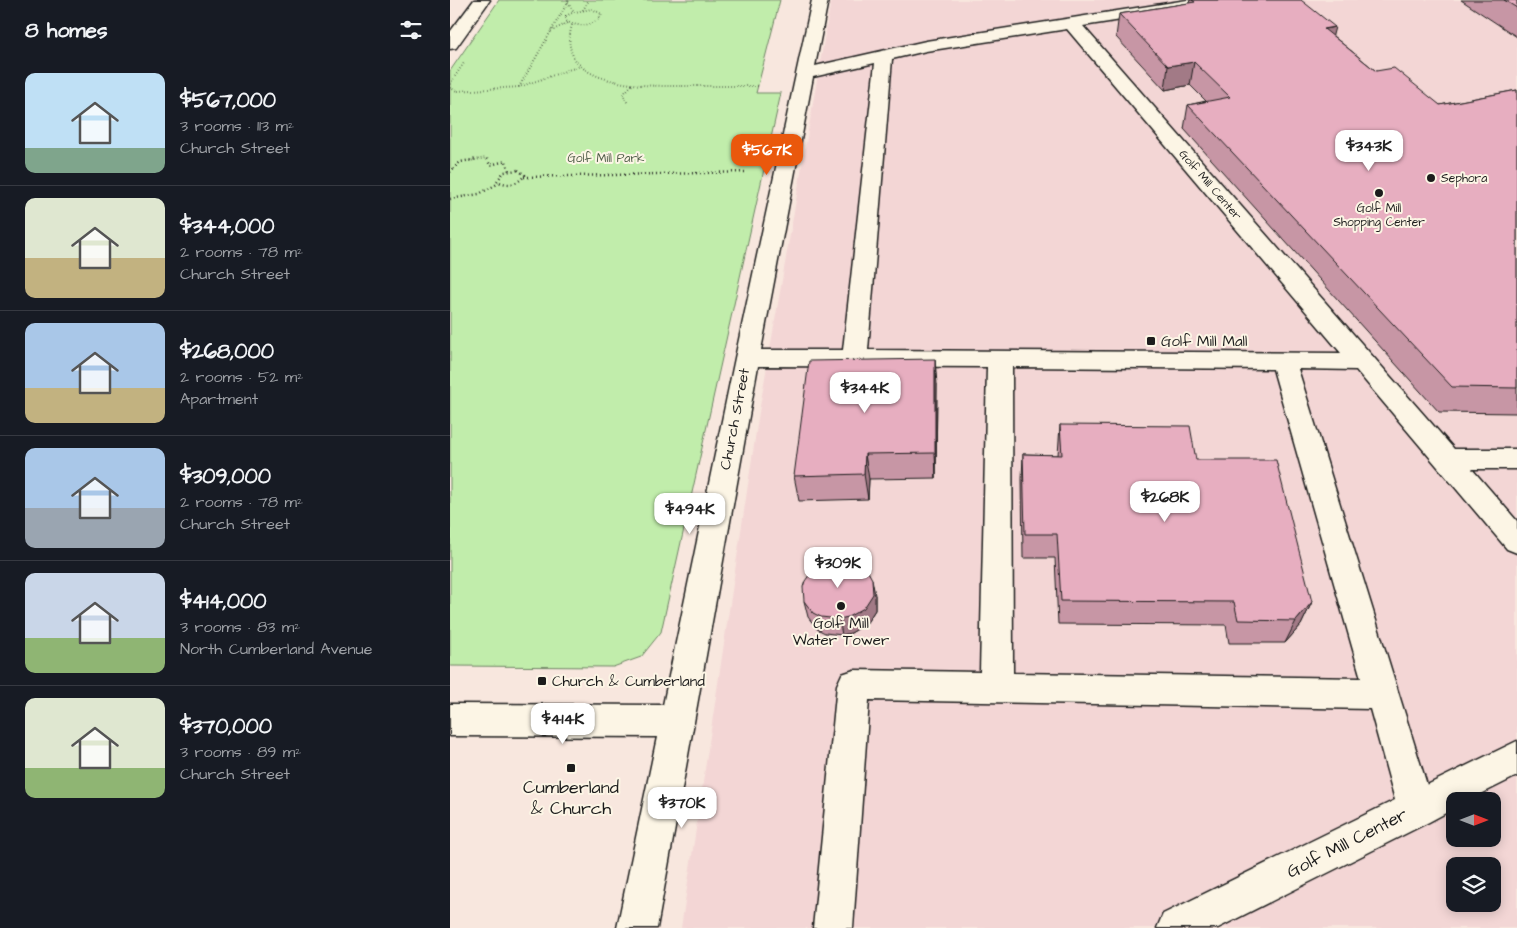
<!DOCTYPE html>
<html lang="en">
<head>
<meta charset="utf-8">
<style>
  body { margin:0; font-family:"Architects Daughter",sans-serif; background:#20242c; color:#f1f3f6; height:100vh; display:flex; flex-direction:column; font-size:19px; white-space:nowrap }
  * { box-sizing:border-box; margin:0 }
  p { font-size:16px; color:#9ea1a6 }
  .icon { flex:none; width:28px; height:28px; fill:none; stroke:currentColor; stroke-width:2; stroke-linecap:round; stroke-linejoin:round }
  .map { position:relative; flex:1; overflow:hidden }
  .side { display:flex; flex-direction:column; background:#171b24; width:450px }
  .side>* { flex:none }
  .needle { width:32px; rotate:90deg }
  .buttons { position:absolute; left:996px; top:792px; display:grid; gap:10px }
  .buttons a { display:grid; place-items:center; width:55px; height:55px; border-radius:10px; background:#171b24; box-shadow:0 2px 12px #0003; font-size:25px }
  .price { position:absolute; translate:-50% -42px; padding:0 11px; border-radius:10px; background:#fff; color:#222; font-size:16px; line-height:32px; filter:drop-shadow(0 1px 2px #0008) }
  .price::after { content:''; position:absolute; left:50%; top:30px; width:15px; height:11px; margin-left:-8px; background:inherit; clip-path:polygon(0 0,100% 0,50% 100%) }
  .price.active { background:#ea580c; color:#fff }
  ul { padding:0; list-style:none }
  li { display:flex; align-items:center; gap:15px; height:125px; padding:0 25px }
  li+li { border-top:1px solid #363941 }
  li span { display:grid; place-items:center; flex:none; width:140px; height:100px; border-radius:10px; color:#555 }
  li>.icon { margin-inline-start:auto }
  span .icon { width:60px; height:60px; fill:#fffc; stroke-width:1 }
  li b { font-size:21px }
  h2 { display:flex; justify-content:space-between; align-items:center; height:60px; padding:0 25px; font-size:21px }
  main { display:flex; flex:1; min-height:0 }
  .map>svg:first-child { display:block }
  .built { fill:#f3d6d5; fill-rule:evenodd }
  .green { fill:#c1edab; stroke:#6e8464 }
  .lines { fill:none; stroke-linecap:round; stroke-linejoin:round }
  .minor-casing { stroke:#1c1c1c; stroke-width:3 }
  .path-far1 { stroke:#1c1c1c; stroke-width:2; stroke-dasharray:0.5 2.5; stroke-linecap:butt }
  .path { stroke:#1c1c1c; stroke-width:2.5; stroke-dasharray:1 3; stroke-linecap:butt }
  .minor { fill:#fcf5e5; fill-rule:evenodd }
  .wall { fill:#c796a5; stroke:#1c1c1c }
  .shaded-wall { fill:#a27a86; stroke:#1c1c1c }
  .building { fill:#e7aec0; stroke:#1c1c1c }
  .poi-dot { fill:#1c1c1c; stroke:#fcf5e5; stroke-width:2 }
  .labels { text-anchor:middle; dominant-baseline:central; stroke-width:4; stroke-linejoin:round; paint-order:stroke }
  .far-park-label { font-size:12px; fill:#4e5b47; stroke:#fcf5e5 }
  .far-poi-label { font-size:12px; fill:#1c1c1c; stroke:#fcf5e5; text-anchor:start }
  .far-street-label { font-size:12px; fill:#1c1c1c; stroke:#fcf5e5 }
  .poi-label { font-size:15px; fill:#1c1c1c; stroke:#fcf5e5; text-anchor:start }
  .street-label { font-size:15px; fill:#1c1c1c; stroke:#fcf5e5 }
  .near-poi-label { font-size:18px; fill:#1c1c1c; stroke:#fcf5e5 }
  .near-street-label { font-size:18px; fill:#1c1c1c; stroke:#fcf5e5 }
</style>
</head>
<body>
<main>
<section class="side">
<h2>8 homes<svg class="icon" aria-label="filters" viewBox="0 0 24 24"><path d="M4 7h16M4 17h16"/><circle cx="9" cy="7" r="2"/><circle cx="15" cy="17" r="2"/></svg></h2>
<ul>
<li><span style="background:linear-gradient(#bfe0f5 75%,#7fa58c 0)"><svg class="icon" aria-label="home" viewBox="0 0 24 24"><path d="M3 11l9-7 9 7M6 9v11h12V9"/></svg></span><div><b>$567,000</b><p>3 rooms · 113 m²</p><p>Church Street</p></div></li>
<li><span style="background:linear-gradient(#dfe7d0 60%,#c2b280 0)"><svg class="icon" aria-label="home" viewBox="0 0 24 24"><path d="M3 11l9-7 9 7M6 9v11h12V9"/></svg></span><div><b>$344,000</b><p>2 rooms · 78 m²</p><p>Church Street</p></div></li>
<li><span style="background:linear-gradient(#a9c7e8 65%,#c2b280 0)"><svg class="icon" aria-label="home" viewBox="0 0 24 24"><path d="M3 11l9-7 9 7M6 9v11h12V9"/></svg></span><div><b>$268,000</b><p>2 rooms · 52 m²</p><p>Apartment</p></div></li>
<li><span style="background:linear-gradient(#a9c7e8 60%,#9aa5b1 0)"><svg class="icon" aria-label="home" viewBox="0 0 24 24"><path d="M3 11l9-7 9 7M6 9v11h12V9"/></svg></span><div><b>$309,000</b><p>2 rooms · 78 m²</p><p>Church Street</p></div></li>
<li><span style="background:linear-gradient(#c9d6e8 65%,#8fb573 0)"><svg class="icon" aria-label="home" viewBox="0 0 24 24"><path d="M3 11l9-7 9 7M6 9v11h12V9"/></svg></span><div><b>$414,000</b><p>3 rooms · 83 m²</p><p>North Cumberland Avenue</p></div></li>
<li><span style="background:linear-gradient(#dfe7d0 70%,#8fb573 0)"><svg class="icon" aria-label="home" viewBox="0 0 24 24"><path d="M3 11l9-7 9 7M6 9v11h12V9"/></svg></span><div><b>$370,000</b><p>3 rooms · 89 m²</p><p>Church Street</p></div></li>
</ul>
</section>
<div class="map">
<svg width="1067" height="928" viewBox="0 0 1067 928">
  <rect width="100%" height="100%" fill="#f8e7de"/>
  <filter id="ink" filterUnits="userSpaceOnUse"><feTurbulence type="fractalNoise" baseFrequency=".02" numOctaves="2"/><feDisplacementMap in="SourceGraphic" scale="10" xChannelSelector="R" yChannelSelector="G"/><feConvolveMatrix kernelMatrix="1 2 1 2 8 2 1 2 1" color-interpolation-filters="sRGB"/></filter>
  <g filter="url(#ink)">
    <!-- built -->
    <path class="built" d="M381,0H1067V928H231L309,412ZM1005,801H1042V839H1005ZM1005,866H1042V904H1005Z"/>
    <!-- green -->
    <path class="green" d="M49,0H330L306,93H331L211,632L191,657L163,667L0,666V71Z"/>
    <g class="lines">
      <defs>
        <path id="minor" d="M24,0H40L6,48L0,49V32Z
          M362,0H378L365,66L476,41L737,0H775L767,5L633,26L1004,449H1067V469H1022L1067,521V553L1057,549L906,370L848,369L977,785L1067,741V776L1017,801H1005V808L979,822L768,928H707L713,914L945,800L920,709L419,700L403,928H363L387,685L392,674L404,670L530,672L537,367L308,366L207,928H167L207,737L0,736V704L213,705L285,358ZM617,29L891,353L418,350L442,59L476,51ZM425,63L393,350H311L363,77ZM562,367L823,369L911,678L563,673Z"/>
      </defs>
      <!-- minor casing -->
      <use href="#minor" class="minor-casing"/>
      <!-- path-far1 -->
      <path class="path-far1" d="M118,2L124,12
        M142,9L152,14C145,27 128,28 116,21V16L124,12Z
        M133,10L139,0
        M122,25C103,90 201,86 240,86C264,86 287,86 310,86
        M101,31L118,23
        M0,84L14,63
        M69,87L119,0
        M0,88L7,91L69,87L130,66
        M177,102L173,94L182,85
        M19,161L36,158L38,161"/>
      <!-- path -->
      <path class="path" d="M37,159L40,165L56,161L59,171
        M68,170L75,175C67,185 59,186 47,181L54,172Z
        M0,172L10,162L27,159
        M74,177L297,172
        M0,199L29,194L49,183"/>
      <!-- minor -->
      <use href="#minor" class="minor"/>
    </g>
    <!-- wall -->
    <path class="wall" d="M740,0H851L883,36L926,71L990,105L1067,90V413L989,412L734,129L738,105L756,101L740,85L715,90L666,37L669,14L739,3Z
      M1011,0H1067V37Z
      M487,384L486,478L419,479L418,499L349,501L344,476Z
      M610,425L746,460L862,602L851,625L835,643H779L776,625L608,624L605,558H573L572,479L573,454L608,455Z
      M425,595V610L416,624L401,633L392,635L375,633L367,629L358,617L354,601Z"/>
    <!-- shaded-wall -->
    <path class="shaded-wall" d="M885,27L879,50L874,29Z
      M744,62L740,85L715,90L718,66Z
      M485,359L487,384L486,478L485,453Z
      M415,454L419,479L418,499L414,474Z
      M422,579L425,595V610L416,624L401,633L392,635L389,619Z
      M862,602L851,625L835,643L846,621Z"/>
    <!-- building -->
    <path class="building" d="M742,0H851L885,27L874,29L926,71L944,68L990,105L1067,90V388L1002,387L738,105L780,97L744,62L718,66L669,14L745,2Z
      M1054,0H1067V8Z
      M485,359V453L415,454L414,474L344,476L359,361Z
      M610,425L740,426L746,460H826L862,602L846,621L788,620L784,602L611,601L607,534H575L573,454L612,455Z
      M391,560L404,562L416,568L422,579L423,594L414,608L398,617L389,619L371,617L363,613L354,601L353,587L355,581L363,570L376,562Z"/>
  </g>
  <!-- markers -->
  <g class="poi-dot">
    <circle cx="981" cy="178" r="5"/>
    <circle cx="929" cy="193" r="5"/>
    <rect x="696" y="336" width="10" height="10" rx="2.5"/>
    <circle cx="391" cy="606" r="5"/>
    <rect x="87" y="676" width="10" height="10" rx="2.5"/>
    <rect x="116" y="763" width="10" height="10" rx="2.5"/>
  </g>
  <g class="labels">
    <!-- far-park labels -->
    <g class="far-park-label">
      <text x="156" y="158">Golf Mill Park</text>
    </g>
    <!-- far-poi labels -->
    <g class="far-poi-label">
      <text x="991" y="178">Sephora</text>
      <text x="929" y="208" text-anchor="middle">Golf Mill<tspan x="929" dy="14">Shopping Center</tspan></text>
    </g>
    <!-- far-street labels -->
    <g class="far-street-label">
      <text transform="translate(760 185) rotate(49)">Golf Mill Center</text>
    </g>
    <!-- poi labels -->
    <g class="poi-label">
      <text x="711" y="341">Golf Mill Mall</text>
      <text x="391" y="623" text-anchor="middle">Golf Mill<tspan x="391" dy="17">Water Tower</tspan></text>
      <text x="102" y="681">Church &amp; Cumberland</text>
    </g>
    <!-- street labels -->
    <g class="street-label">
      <text transform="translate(285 419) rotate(-79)">Church Street</text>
    </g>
    <!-- near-poi labels -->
    <g class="near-poi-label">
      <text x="121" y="787">Cumberland<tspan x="121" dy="21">&amp; Church</tspan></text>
    </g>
    <!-- near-street labels -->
    <g class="near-street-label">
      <text transform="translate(897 843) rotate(-27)">Golf Mill Center</text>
    </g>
  </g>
</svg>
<div class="buttons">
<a><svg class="needle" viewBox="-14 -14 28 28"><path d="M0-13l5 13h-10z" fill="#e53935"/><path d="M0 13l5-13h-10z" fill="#9ea1a6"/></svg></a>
<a><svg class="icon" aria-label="layers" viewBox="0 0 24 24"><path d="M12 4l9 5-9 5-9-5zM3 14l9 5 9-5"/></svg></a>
</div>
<b class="price" style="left:919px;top:172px">$343K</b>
<b class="price active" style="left:317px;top:176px">$567K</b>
<b class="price" style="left:415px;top:414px">$344K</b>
<b class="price" style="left:715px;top:523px">$268K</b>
<b class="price" style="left:240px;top:535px">$494K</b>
<b class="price" style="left:388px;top:589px">$309K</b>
<b class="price" style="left:113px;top:745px">$414K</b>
<b class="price" style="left:232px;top:829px">$370K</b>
</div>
</main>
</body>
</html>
